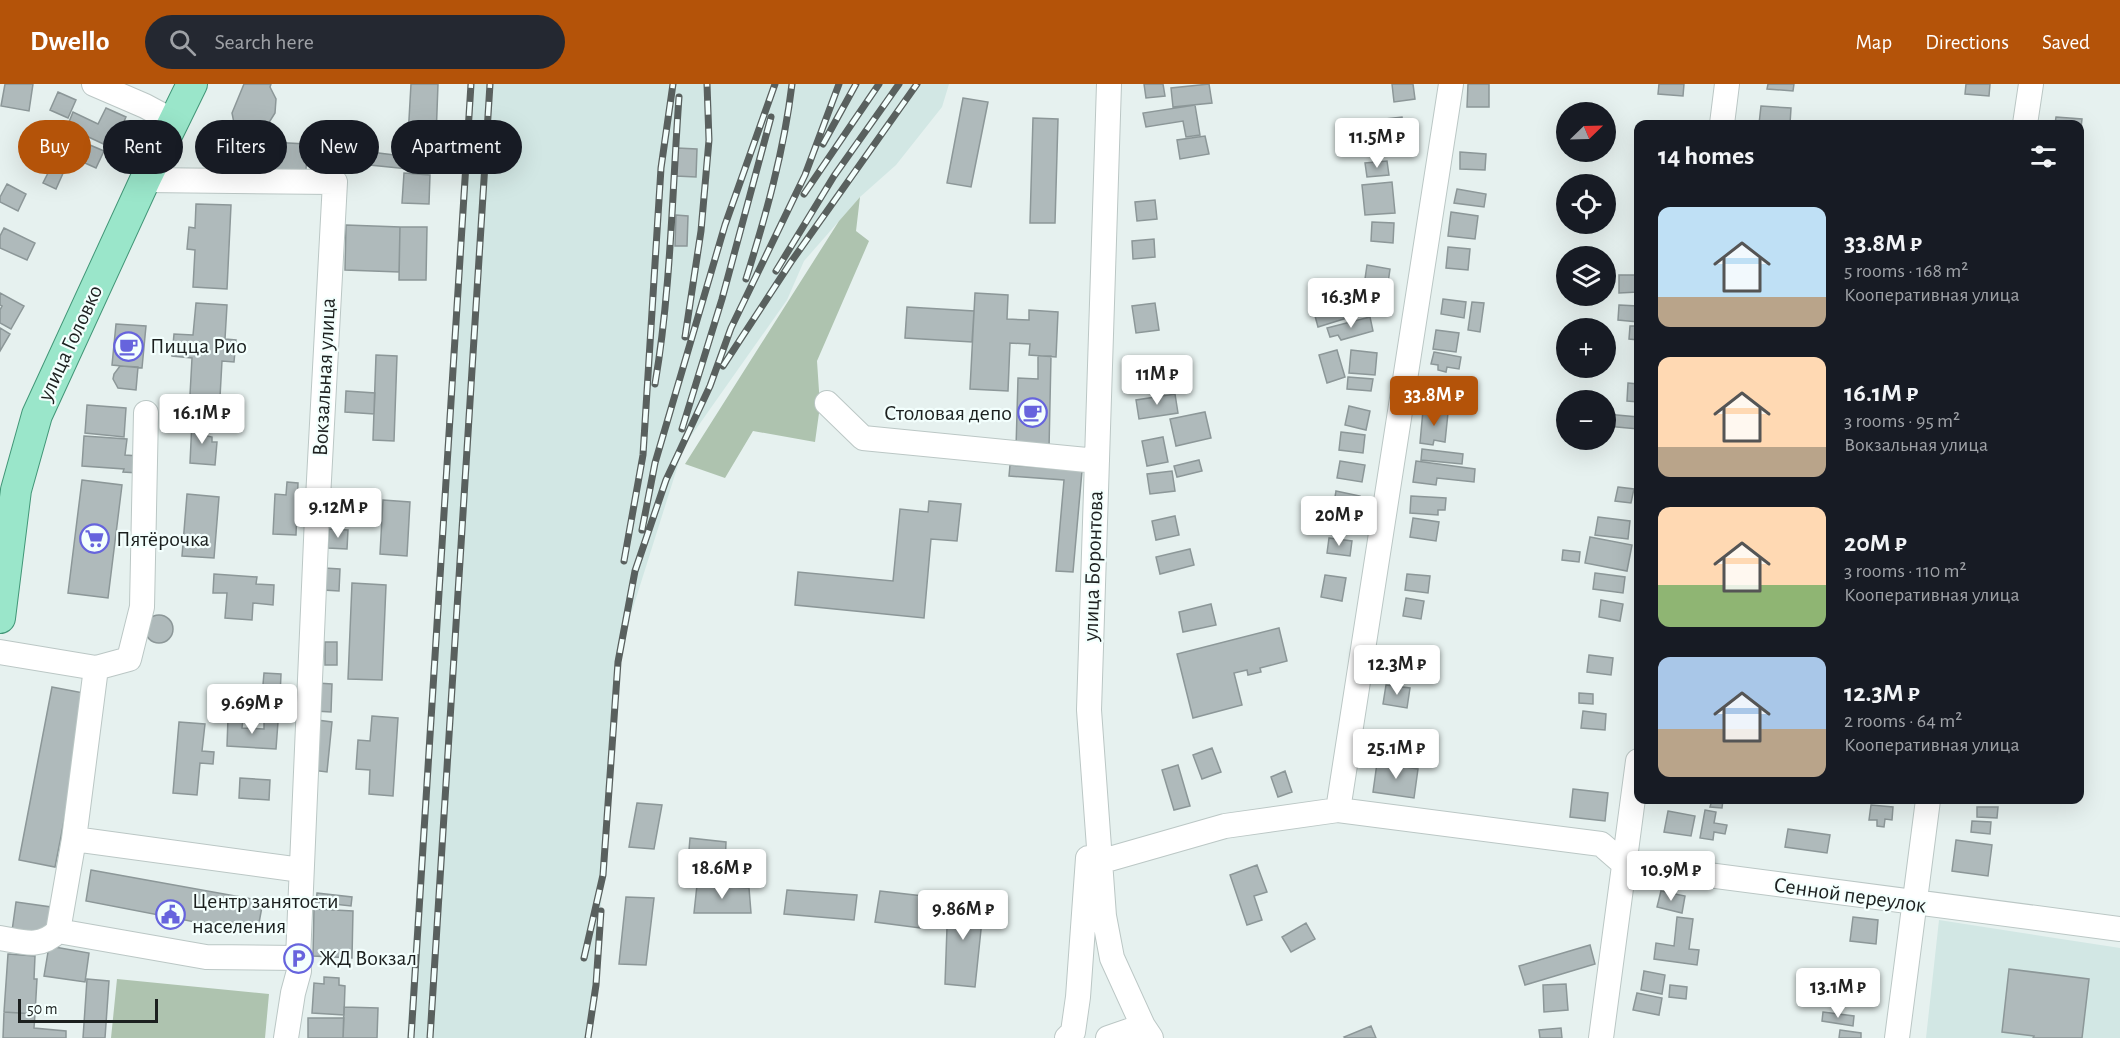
<!DOCTYPE html>
<html lang="en">
<head>
<meta charset="utf-8">
<style>
  body { margin:0; font-family:"Alegreya Sans",sans-serif; background:#242831; color:#f1f3f6; height:100vh; display:flex; flex-direction:column; font-size:22px; white-space:nowrap }
  * { box-sizing:border-box; margin:0 }
  p { font-size:20px; color:#9ea1a6 }
  .icon { flex:none; width:33px; height:33px; fill:none; stroke:currentColor; stroke-width:2; stroke-linecap:round; stroke-linejoin:round }
  .map { position:relative; flex:1; overflow:hidden }
  .drawer { position:absolute; left:1634px; top:36px; width:450px; height:684px; display:flex; flex-direction:column; background:#171b24; border-radius:12px; box-shadow:0 6px 24px #0002 }
  .drawer>* { flex:none }
  .guide { position:absolute; left:18px; top:36px; width:570px; height:54px; display:flex; gap:12px }
  .needle { width:39px; rotate:67deg }
  .buttons { position:absolute; left:1556px; top:18px; display:grid; gap:12px }
  .buttons a { display:grid; place-items:center; width:60px; height:60px; border-radius:50%; background:#171b24; box-shadow:0 6px 24px #0002; font-size:30px }
  .scale { position:absolute; left:18px; bottom:15px; width:140px; box-sizing:border-box; padding-left:6px; border:3px solid #1c201f; border-top:0; font-size:16px; line-height:21px; white-space:nowrap; color:#1c201f; -webkit-text-stroke:4px #f3fffd; paint-order:stroke }
  .price { position:absolute; translate:-50% -51px; padding:0 14px; border-radius:6px; background:#fff; color:#222; font-size:20px; line-height:39px; filter:drop-shadow(0 2px 3px #0008) }
  .price::after { content:''; position:absolute; left:50%; top:36px; width:18px; height:14px; margin-left:-9px; background:inherit; clip-path:polygon(0 0,100% 0,50% 100%) }
  .price.on { background:#b45309; color:#fff }
  ul { padding:0; list-style:none }
  li { display:flex; align-items:center; gap:18px; height:150px; padding:0 24px }
  li span { display:grid; place-items:center; flex:none; width:168px; height:120px; border-radius:12px; color:#555 }
  li>.icon { margin-inline-start:auto }
  span .icon { width:72px; height:72px; fill:#fffc; stroke-width:1 }
  li b { font-size:26px }
  h2 { display:flex; justify-content:space-between; align-items:center; height:72px; padding:0 24px; font-size:26px }
  .chip { padding:0 21px; border-radius:27px; background:#171b24; box-shadow:0 6px 24px #0002; font-size:21px; line-height:54px }
  .chip.on { background:#b45309; color:#fff }
  header { display:flex; align-items:center; gap:36px; box-sizing:border-box; height:84px; padding:0 30px; background:#b45309; color:#fff }
  header strong { font-size:28px }
  nav { display:flex; gap:33px; margin-inline-start:auto; font-size:21px }
  .search { width:420px; height:54px; background:#242831; display:flex; align-items:center; gap:15px; box-sizing:border-box; padding:0 21px; border-radius:33px; color:#9ea1a6; font-size:22px }
  .map>svg:first-child { display:block }
  .built { fill:#d2e7e4 }
  .green { fill:#aec3af }
  .building { fill:#afbabb; stroke:#8c9798; stroke-width:1.5 }
  .lines { fill:none; stroke-linecap:round; stroke-linejoin:round }
  .minor-casing { stroke:#bbc7c5; stroke-width:26 }
  .major-casing { stroke:#429677; stroke-width:32 }
  .minor { stroke:#fff; stroke-width:24 }
  .major { stroke:#9ae6ca; stroke-width:30 }
  .rail-casing { stroke:#59605e; stroke-width:7 }
  .rail { stroke:#f3fffd; stroke-width:4.5; stroke-dasharray:14; stroke-linecap:butt }
  .labels { text-anchor:middle; dominant-baseline:central; stroke-width:4.5; stroke-linejoin:round; paint-order:stroke }
  .street-label { font-size:22px; fill:#1c201f; stroke:#f3fffd }
  .poi-label { font-size:22px; fill:#1c201f; stroke:#f3fffd; text-anchor:start }
</style>
</head>
<body>
<header>
<strong>Dwello</strong>
<div class="search"><svg class="icon" aria-label="search" viewBox="0 0 24 24"><circle cx="10" cy="10" r="6"/><path d="M15 15l6 6"/></svg>Search here</div>
<nav><a>Map</a><a>Directions</a><a>Saved</a></nav>
</header>
<div class="map">
<svg width="2120" height="954" viewBox="0 0 2120 954">
  <rect width="100%" height="100%" fill="#e6f1ef"/>
  <!-- built -->
  <path class="built" d="M468,0H949L942,23L896,81L860,113L804,177L787,216L684,362L632,527L628,533H623L591,954H407Z
    M1939,836L2120,864V954H1926Z"/>
  <!-- green -->
  <path class="green" d="M860,113L856,147L869,157L817,277L820,322L815,358L753,347L725,394L685,380L839,137Z
    M117,895L269,910L265,954H111Z"/>
  <!-- building -->
  <path class="building" d="M5,0H33L29,27L1,22Z
    M244,0H271L270,3L276,15L275,29L265,45L259,48L242,46L234,39L232,29Z
    M411,0H438L436,54L408,53Z
    M1144,0H1163L1165,12L1146,14Z
    M1209,0L1212,19L1173,23L1171,4Z
    M1392,0H1413L1415,15L1394,18Z
    M1468,0H1489V23H1467Z
    M1659,0H1684L1683,12L1658,10Z
    M1768,0H1794L1793,7L1767,5Z
    M1966,0H1990L1989,12L1965,10Z
    M58,8L76,16L68,34L50,26Z
    M963,14L988,18L971,103L947,99Z
    M1195,21L1200,51L1186,53L1183,37L1146,43L1143,29Z
    M1761,22L1791,24L1790,40H1759Z
    M106,24L126,33L112,64L67,43L73,28L98,40Z
    M1402,33L1405,56L1362,61L1359,38Z
    M2056,33L2082,35L2080,53L2079,40H2055Z
    M1033,34L1058,35L1055,139H1030Z
    M1205,52L1209,70L1180,75L1177,56Z
    M71,53L104,67L96,84L85,79L88,71L67,62Z
    M269,58L307,60L306,87L268,86Z
    M677,64L697,65L696,93L676,92Z
    M362,67L419,74L418,86L360,80Z
    M212,68L263,70V85L211,84Z
    M1460,68L1486,70L1485,86L1460,85Z
    M1387,77L1389,91L1367,93L1365,79Z
    M52,81L64,87L56,105L43,99Z
    M404,89L430,91L429,120L402,119Z
    M1392,98L1395,129L1365,131L1362,101Z
    M7,100L26,110L18,127L0,118V113Z
    M1457,105L1486,110L1484,123L1454,119Z
    M1155,116L1157,135L1137,137L1135,118Z
    M196,120L231,121L227,205L193,203L195,166L187,165L189,143L195,144Z
    M1451,128L1478,132L1475,155L1448,152Z
    M676,131L688,132L687,162H675Z
    M1372,138L1394,139L1393,159L1371,157Z
    M346,141L400,143L399,188L345,186Z
    M400,143H427L426,196H399Z
    M4,144L35,159L27,176L0,164V152Z
    M1154,155L1155,173L1133,175L1132,157Z
    M1448,163L1470,165L1468,186L1446,184Z
    M1367,181L1390,185L1387,206L1364,202Z
    M1619,191H1638V208L1619,209Z
    M0,209L24,222L11,245L0,239V226L2,222L0,221Z
    M975,209L1008,211L1007,235L1029,236V226L1058,228L1056,273L1029,271L1030,260L1010,259L1008,307L970,305Z
    M1443,215L1466,218L1464,234L1441,230Z
    M1472,218L1484,219L1480,248L1468,246Z
    M196,219L227,221L225,255L236,256L234,278L222,277L220,313L190,311L192,274L172,272L174,250L193,251Z
    M1155,219L1159,246L1136,249L1132,222Z
    M1619,221L1638,222V238L1618,236Z
    M907,223L974,227L972,258L905,254Z
    M1344,223L1347,234L1318,243L1315,232Z
    M1370,233L1373,247L1341,256L1338,251L1330,253L1327,244Z
    M116,240L146,242L142,284L112,281Z
    M1630,242H1638V256L1629,255Z
    M0,244L10,250L0,267Z
    M1436,246L1459,249L1456,268L1433,265Z
    M1337,266L1345,293L1327,299L1319,271Z
    M1351,266L1377,269L1375,291L1349,289Z
    M1434,268L1461,273L1459,285L1447,283L1446,288L1438,286V281L1431,280Z
    M376,271L397,272L394,357L373,356Z
    M1038,272H1051L1049,365L1016,364L1018,294L1038,295Z
    M120,282L138,283L136,306L118,304L113,295L114,290Z
    M1348,293L1373,295L1371,307L1347,305Z
    M1441,295L1453,296L1449,323L1427,320L1429,299L1441,300Z
    M1628,299L1638,300V318L1627,317Z
    M346,307L375,309L374,330L345,328Z
    M1175,310L1178,329L1139,335L1136,316Z
    M87,321L126,324L124,353L85,349Z
    M1349,322L1370,327L1366,346L1345,341Z
    M1423,326L1448,329L1445,358L1434,356L1433,361L1420,359Z
    M1205,328L1211,354L1176,362L1170,335Z
    M1606,330L1638,333V345L1606,342Z
    M192,337L208,338L207,352L212,353V358H217L215,381L190,379Z
    M1341,348L1365,351L1363,369L1339,366Z
    M84,352L127,355L125,371L139,372L138,389L123,388L124,385L82,382Z
    M1163,353L1168,378L1147,382L1142,357Z
    M1422,365L1463,370L1462,380L1421,376Z
    M1199,376L1202,387L1177,393L1174,382Z
    M1340,377L1365,381L1362,398L1337,394Z
    M1416,377L1475,385L1474,398L1437,394L1436,401L1413,398Z
    M1010,381L1082,387L1073,488L1056,487L1064,396L1009,392Z
    M1172,387L1175,407L1150,410L1147,390Z
    M82,396L122,401L108,514L68,509Z
    M287,398L298,399L296,451L273,450L275,410L286,411Z
    M1618,403L1634,405L1631,419L1615,417Z
    M1336,407L1360,412L1356,436L1332,431Z
    M187,410L219,413L214,474L182,472Z
    M1411,412L1446,414L1445,426H1438V431L1410,429Z
    M383,416L410,418L407,472L380,470Z
    M929,417L961,420L957,457L931,455L924,534L795,521L798,488L893,497L900,425L928,428Z
    M1175,432L1179,451L1156,456L1152,437Z
    M1598,433L1630,437L1628,455L1595,451Z
    M1413,434L1439,438L1436,457L1410,453Z
    M329,445L348,446L347,465L328,464Z
    M1590,453L1632,461L1627,487L1585,479Z
    M1329,454L1352,457L1350,472L1327,469Z
    M1190,465L1194,481L1160,490L1156,473Z
    M1563,466L1580,468L1579,478L1562,476Z
    M324,484L340,485L339,507L323,506Z
    M1595,489L1625,493L1623,509L1593,505Z
    M214,490L257,493L256,500L274,501L273,521L253,519L252,536L225,534L227,509H213Z
    M1407,490L1430,492L1428,509L1405,506Z
    M1325,491L1346,494L1342,517L1321,513Z
    M352,499L386,501L382,596L348,595Z
    M1406,514L1424,517L1421,535L1403,532Z
    M1601,516L1623,520L1620,537L1599,533Z
    M1211,520L1216,541L1183,548L1179,528Z
    M145 545a14 14 0 1 1 28 0a14 14 0 1 1-28 0Z
    M1279,544L1287,577L1260,584L1261,588L1248,591L1247,586L1234,589L1242,621L1193,634L1177,570Z
    M325,558H337V581H325Z
    M1392,570L1419,574L1415,592L1409,591L1408,597L1388,593Z
    M1589,571L1613,574L1611,591L1587,588Z
    M264,589L281,590L280,613L262,612Z
    M317,599L332,600L331,628L315,627Z
    M1386,601L1410,604L1407,624L1383,620Z
    M52,603L89,610L55,783L19,776Z
    M1579,609L1593,610V620L1579,619Z
    M1583,627L1606,630L1605,646L1581,644Z
    M372,632L398,634L393,712L369,710L370,686L356,685L358,656L370,657Z
    M228,634L243,635L242,644L264,645V637L278,638L276,665L227,662Z
    M317,636L332,638L327,688L312,686Z
    M179,638L205,640L202,667L214,668L213,680L200,679L197,711L173,709Z
    M1212,664L1221,688L1202,695L1193,671Z
    M1377,679L1418,685L1414,714L1373,708Z
    M1178,681L1190,722L1174,726L1162,686Z
    M1285,687L1292,708L1278,713L1271,693Z
    M240,694L270,696L269,716L239,714Z
    M1573,705L1608,709L1605,737L1570,733Z
    M1712,716H1723L1722,724L1710,723Z
    M637,719L662,721L654,765L629,763Z
    M1871,721L1893,723L1892,736L1885,735L1884,743L1877,742V736H1869Z
    M1977,723H1998L1997,734L1977,733Z
    M1705,726L1716,728L1714,739L1727,741L1725,750L1714,748L1713,756L1700,754Z
    M1668,727L1695,732L1691,752L1664,748Z
    M1972,737L1991,738L1990,750L1971,748Z
    M1788,745L1830,751L1827,769L1785,763Z
    M690,754L726,758L725,783L688,778Z
    M1956,756L1992,761L1988,792L1952,787Z
    M1257,781L1267,808L1254,812L1262,836L1247,841L1230,791Z
    M91,786L263,817L257,850L86,817Z
    M697,801L749,804L751,829H694Z
    M787,806L857,811L854,836L784,830Z
    M880,807L923,812L920,844L875,838Z
    M1661,807L1685,812L1682,829L1657,823Z
    M317,809L352,813L351,822L316,818Z
    M626,813L654,814L646,881L619,880Z
    M948,815L984,817L975,903L945,900Z
    M16,818L51,823L47,852L12,847Z
    M314,825L353,827L352,874L313,872Z
    M1677,833L1693,835L1689,865L1699,866L1697,881L1654,875L1656,859L1674,862Z
    M1853,833L1878,836L1876,860L1850,857Z
    M1306,839L1315,855L1291,868L1282,853Z
    M1590,861L1595,880L1525,901L1519,882Z
    M49,862L89,869L85,898L44,892Z
    M8,870L35,872L34,895H37L35,930L4,928Z
    M2009,885L2089,895L2082,954H2033L2034,952L2002,948Z
    M1644,887L1665,891L1662,910L1641,906Z
    M1849,888L1870,893L1867,910L1846,906Z
    M324,893L339,894V901L345,902L344,931L312,929L314,899L324,900Z
    M87,895L109,897L105,954H83Z
    M1566,900L1568,926L1544,928L1543,901Z
    M1670,901L1687,903L1686,915L1669,913Z
    M1637,909L1662,914L1659,931L1633,926Z
    M344,923L378,924L377,954H343Z
    M4,928L35,930L34,944L66,947V954H3Z
    M1823,928L1854,932L1853,942L1822,937Z
    M308,934H344L343,954H308Z
    M1371,942L1376,954H1345L1344,953Z
    M1561,944L1562,954H1540L1539,946Z
    M1840,946L1861,949V954H1839Z"/>
  <g class="lines">
    <defs>
      <path id="minor" d="M94,0L145,22L173,37
        M1109,0L1089,626L1104,832L1112,874L1143,942L1151,954
        M1722,40L1727,0
        M2025,40L2031,0
        M145,96L335,98L317,433L298,874L299,887L293,909L286,954
        M827,319L863,354L1097,377
        M0,568L96,584L74,755L58,847
        M96,584L129,575L142,523L146,329
        M1338,726L1451,0
        M74,755L301,786
        M1099,778L1225,742L1338,726L1601,760L1624,780L2120,845
        M0,854C23,858 40,865 58,847L206,873L298,874
        M1067,954L1073,948L1078,913L1088,774
        M1108,954L1143,942
        M1601,954L1638,677
        M1897,954L1928,716"/>
      <path id="major" d="M0,534L16,406L37,331L145,96L192,0"/>
    </defs>
    <!-- minor casing -->
    <use href="#minor" class="minor-casing"/>
    <!-- major casing -->
    <use href="#major" class="major-casing"/>
    <!-- minor -->
    <use href="#minor" class="minor"/>
    <!-- major -->
    <use href="#major" class="major"/>
    <defs>
      <path id="rail" d="M823,60L856,0
        M804,110L879,0
        M776,187L834,92L899,0
        M746,195C766,131 784,67 792,0
        M685,253L701,147L709,56L707,0
        M723,282L791,178L917,0
        M655,300C671,206 672,109 679,13
        M682,345L722,215L771,33
        M642,446L655,379L725,141L775,0
        M624,477L643,371L661,84L673,0
        M584,874L603,791L618,578L635,487L666,396L710,302L731,244L805,91L839,0
        M411,954L471,0
        M430,954L490,0
        M588,954L596,901L601,827"/>
    </defs>
    <!-- rail casing -->
    <use href="#rail" class="rail-casing"/>
    <!-- rail -->
    <use href="#rail" class="rail"/>
  </g>
  <!-- icons -->
  <defs>
    <symbol id="cafe-ring" viewBox="-11 -11 22 22"><circle r="9.5" fill="#f3fffd" stroke="#6664dd" stroke-width="1.5"/><path d="M-5.5-4.5H6V0H3Q3 3.5 0 3.5H-2.5Q-5.5 3.5-5.5 0ZM3-3.2v2h1.7v-2ZM-6 4.5H4V6H-6Z" fill="#6664dd"/></symbol>
    <symbol id="supermarket-ring" viewBox="-11 -11 22 22"><circle r="9.5" fill="#f3fffd" stroke="#6664dd" stroke-width="1.5"/><path d="M-6-5.5h2.5l.6 2H6L4.5 2H-2.5L-4.4-4H-6ZM-1.5 3.2a1.3 1.3 0 1 0 .1 0ZM3 3.2a1.3 1.3 0 1 0 .1 0Z" fill="#6664dd"/></symbol>
    <symbol id="civic-ring" viewBox="-11 -11 22 22"><circle r="9.5" fill="#f3fffd" stroke="#6664dd" stroke-width="1.5"/><path d="M-.6-6.5H3V-4.5H.6V-3L4-1V1h2V6H-6V1h2V-1L-.6-3ZM-1.2 2.5V6h2.4V2.5Z" fill="#6664dd"/></symbol>
    <symbol id="parking-ring" viewBox="-11 -11 22 22"><circle r="9.5" fill="#f3fffd" stroke="#6664dd" stroke-width="1.5"/><path d="M-3.5-5.5H1a3.5 3.5 0 0 1 0 7H-1V5.5H-3.5ZM-1-3.4V-.6H.8a1.4 1.4 0 0 0 0-2.8Z" fill="#6664dd"/></symbol>
  </defs>
  <g fill-rule="evenodd">
    <use href="#cafe-ring" x="112" y="246" width="33" height="33"/>
    <use href="#cafe-ring" x="1016" y="312" width="33" height="33"/>
    <use href="#supermarket-ring" x="78" y="438" width="33" height="33"/>
    <use href="#civic-ring" x="154" y="814" width="33" height="33"/>
    <use href="#parking-ring" x="282" y="858" width="33" height="33"/>
  </g>
  <g class="labels">
    <!-- street labels -->
    <g class="street-label">
      <text transform="translate(70 259) rotate(-65)">улица Головко</text>
      <text transform="translate(324 293) rotate(-87)">Вокзальная улица</text>
      <text transform="translate(1093 482) rotate(-88)">улица Боронтова</text>
      <text transform="translate(1850 811) rotate(8)">Сенной переулок</text>
    </g>
    <!-- poi labels -->
    <g class="poi-label">
      <text x="150" y="262">Пицца Рио</text>
      <text x="1012" y="329" text-anchor="end">Столовая депо</text>
      <text x="116" y="455">Пятёрочка</text>
      <text x="192" y="817">Центр занятости<tspan x="192" dy="25">населения</tspan></text>
      <text x="319" y="874">ЖД Вокзал</text>
    </g>
  </g>
</svg>
<div class="buttons">
<a><svg class="needle" viewBox="-14 -14 28 28"><path d="M0-13l5 13h-10z" fill="#e53935"/><path d="M0 13l5-13h-10z" fill="#9ea1a6"/></svg></a>
<a><svg class="icon" aria-label="locate" viewBox="0 0 24 24"><circle cx="12" cy="12" r="6"/><path d="M12 2v4M12 18v4M2 12h4M18 12h4"/></svg></a>
<a><svg class="icon" aria-label="layers" viewBox="0 0 24 24"><path d="M12 4l9 5-9 5-9-5zM3 14l9 5 9-5"/></svg></a>
<a>+</a>
<a>−</a>
</div>
<div class="scale">50 m</div>
<b class="price" style="left:1377px;top:85px">11.5M ₽</b>
<b class="price" style="left:1351px;top:245px">16.3M ₽</b>
<b class="price" style="left:1157px;top:322px">11M ₽</b>
<b class="price on" style="left:1434px;top:343px">33.8M ₽</b>
<b class="price" style="left:202px;top:361px">16.1M ₽</b>
<b class="price" style="left:338px;top:455px">9.12M ₽</b>
<b class="price" style="left:1339px;top:463px">20M ₽</b>
<b class="price" style="left:1397px;top:612px">12.3M ₽</b>
<b class="price" style="left:252px;top:651px">9.69M ₽</b>
<b class="price" style="left:1396px;top:696px">25.1M ₽</b>
<b class="price" style="left:722px;top:816px">18.6M ₽</b>
<b class="price" style="left:1671px;top:818px">10.9M ₽</b>
<b class="price" style="left:963px;top:857px">9.86M ₽</b>
<b class="price" style="left:1838px;top:935px">13.1M ₽</b>
<div class="guide">
<a class="chip on">Buy</a>
<a class="chip">Rent</a>
<a class="chip">Filters</a>
<a class="chip">New</a>
<a class="chip">Apartment</a>
</div>
<section class="drawer">
<h2>14 homes<svg class="icon" aria-label="filters" viewBox="0 0 24 24"><path d="M4 7h16M4 17h16"/><circle cx="9" cy="7" r="2"/><circle cx="15" cy="17" r="2"/></svg></h2>
<ul>
<li><span style="background:linear-gradient(#bfe0f5 75%,#b9a48a 0)"><svg class="icon" aria-label="home" viewBox="0 0 24 24"><path d="M3 11l9-7 9 7M6 9v11h12V9"/></svg></span><div><b>33.8M ₽</b><p>5 rooms · 168 m²</p><p>Кооперативная улица</p></div></li>
<li><span style="background:linear-gradient(#ffd9b3 75%,#b9a48a 0)"><svg class="icon" aria-label="home" viewBox="0 0 24 24"><path d="M3 11l9-7 9 7M6 9v11h12V9"/></svg></span><div><b>16.1M ₽</b><p>3 rooms · 95 m²</p><p>Вокзальная улица</p></div></li>
<li><span style="background:linear-gradient(#ffd9b3 65%,#8fb573 0)"><svg class="icon" aria-label="home" viewBox="0 0 24 24"><path d="M3 11l9-7 9 7M6 9v11h12V9"/></svg></span><div><b>20M ₽</b><p>3 rooms · 110 m²</p><p>Кооперативная улица</p></div></li>
<li><span style="background:linear-gradient(#a9c7e8 60%,#b9a48a 0)"><svg class="icon" aria-label="home" viewBox="0 0 24 24"><path d="M3 11l9-7 9 7M6 9v11h12V9"/></svg></span><div><b>12.3M ₽</b><p>2 rooms · 64 m²</p><p>Кооперативная улица</p></div></li>
</ul>
</section>
</div>
</body>
</html>
